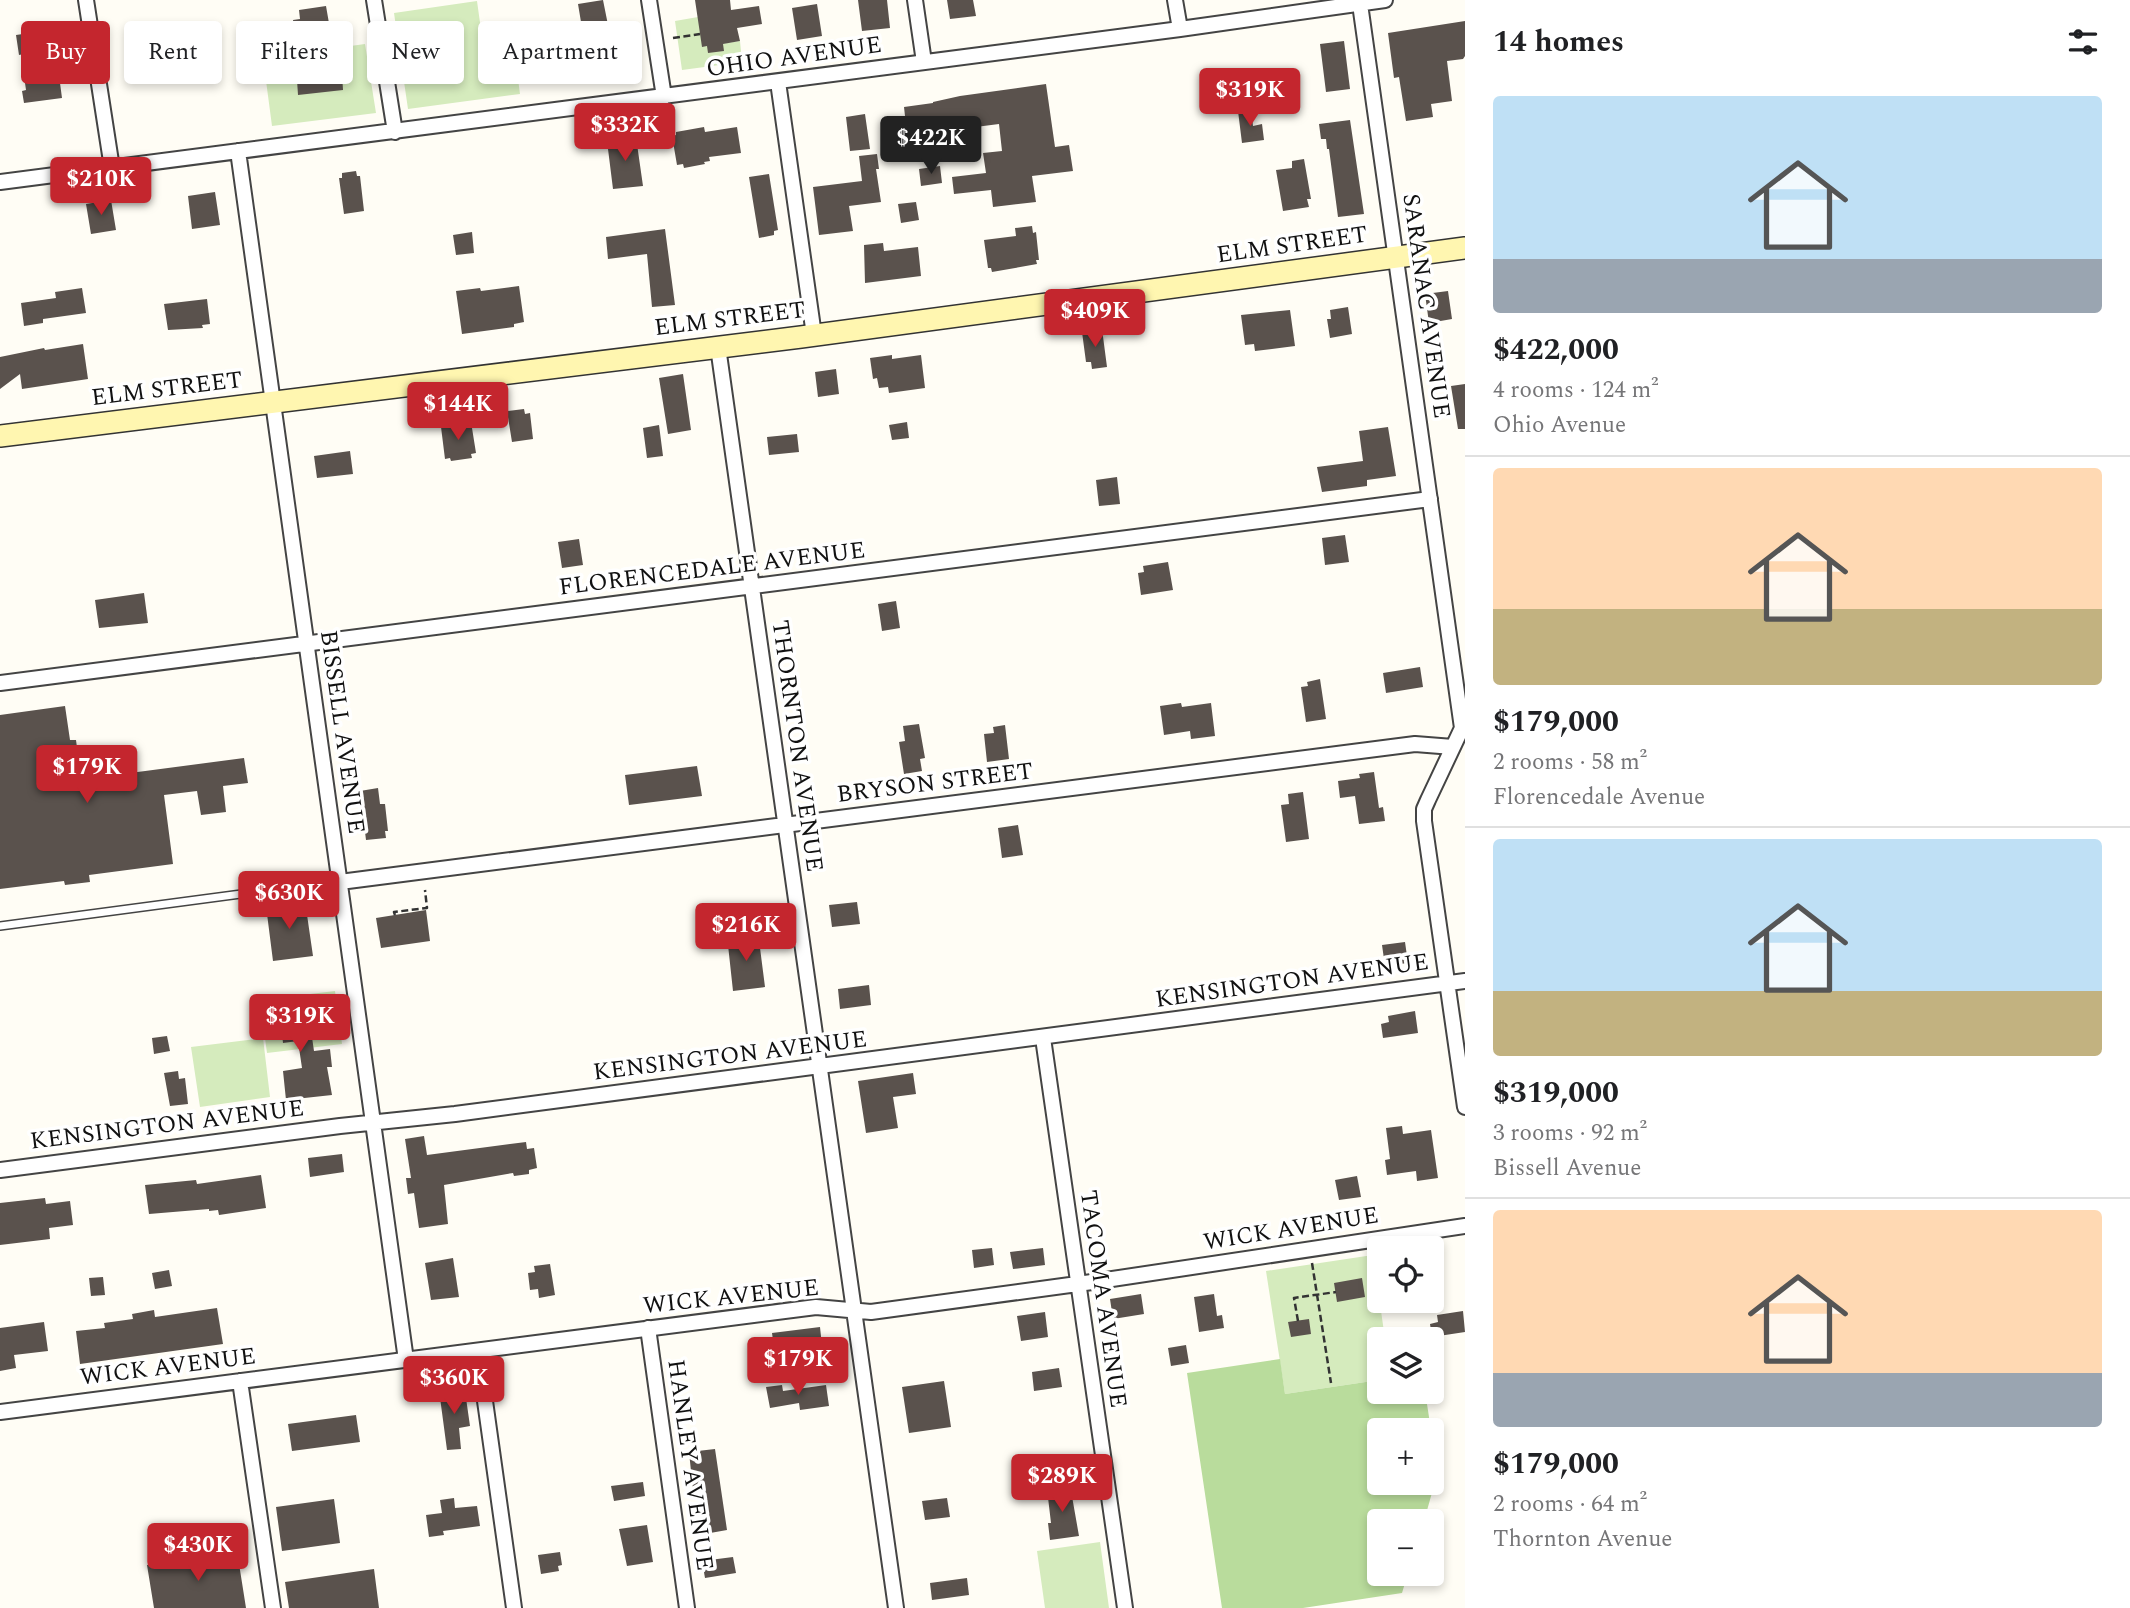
<!DOCTYPE html>
<html lang="en">
<head>
<meta charset="utf-8">
<style>
  body { margin:0; font-family:Spectral,serif; background:#f2f2f2; color:#202124; height:100vh; display:flex; flex-direction:column; font-size:26px; white-space:nowrap }
  * { box-sizing:border-box; margin:0 }
  p { font-size:23px; color:#757577 }
  .icon { flex:none; width:38px; height:38px; fill:none; stroke:currentColor; stroke-width:2; stroke-linecap:round; stroke-linejoin:round }
  .map { position:relative; flex:1; overflow:hidden }
  .details { display:flex; flex-direction:column; background:#fff; width:665px }
  .details>* { flex:none }
  .top-card { position:absolute; left:21px; top:21px; width:665px; height:63px; display:flex; gap:14px }
  .fabs { position:absolute; left:1367px; top:1236px; display:grid; gap:14px }
  .fabs a { display:grid; place-items:center; width:77px; height:77px; border-radius:7px; background:#fff; box-shadow:0 4px 10px #0003; font-size:35px }
  .price { position:absolute; translate:-50% -60px; padding:0 16px; border-radius:7px; background:#c4262e; color:#fff; font-size:23px; line-height:46px; filter:drop-shadow(0 2px 4px #0008) }
  .price::after { content:''; position:absolute; left:50%; top:42px; width:21px; height:16px; margin-left:-10px; background:inherit; clip-path:polygon(0 0,100% 0,50% 100%) }
  .price.on { background:#222; color:#fff }
  ul { padding:0; list-style:none }
  li { display:grid; align-content:center; gap:14px; height:371px; padding:0 28px }
  li+li { border-top:2px solid #e0e0e0 }
  li span { display:grid; place-items:center; height:217px; border-radius:7px; color:#555 }
  li>.icon { margin-inline-start:auto }
  span .icon { width:126px; height:126px; fill:#fffc; stroke-width:1 }
  li b { font-size:30px }
  h2 { display:flex; justify-content:space-between; align-items:center; height:84px; padding:0 28px; font-size:30px }
  .tag { padding:0 24px; border-radius:7px; background:#fff; box-shadow:0 4px 10px #0003; font-size:24px; line-height:63px }
  .tag.on { background:#c4262e; color:#fff }
  main { display:flex; flex:1; min-height:0 }
  .map>svg:first-child { display:block }
  .green { fill:#d5ebbd }
  .forest { fill:#b9dc9c }
  .building { fill:#5a524d }
  .lines { fill:none; stroke-linecap:round; stroke-linejoin:round }
  .lane-casing { stroke:#444; stroke-width:10 }
  .street-casing { stroke:#444; stroke-width:18 }
  .secondary-casing { stroke:#333; stroke-width:24 }
  .path { stroke:#333; stroke-width:2.5; stroke-dasharray:7 3.5; stroke-linecap:butt }
  .lane { stroke:#fff; stroke-width:7 }
  .street { stroke:#fff; stroke-width:14 }
  .secondary { stroke:#fff6b0; stroke-width:21 }
  .labels { text-anchor:middle; dominant-baseline:central; stroke-width:7; stroke-linejoin:round; paint-order:stroke }
  .street-label { font-size:24px; fill:#111; stroke:#fff }
</style>
</head>
<body>
<main>
<div class="map">
<svg width="1465" height="1608" viewBox="0 0 1465 1608">
  <rect width="100%" height="100%" fill="#fffdf5"/>
  <!-- green -->
  <path class="green" d="M477,1L482,37L512,33L520,94L408,109L394,13Z
    M698,17L707,46L740,41L742,62L682,70L675,21Z
    M365,44L376,113L272,126L263,58Z
    M335,991L342,1044L267,1053L260,1000Z
    M263,1038L270,1097L200,1107L191,1047Z
    M1373,1255L1385,1339H1379V1380L1285,1394L1266,1271Z
    M1100,1542L1109,1608H1045L1037,1551Z"/>
  <!-- forest -->
  <path class="forest" d="M1280,1359L1285,1394L1379,1380V1391H1425L1431,1430H1379V1482H1432V1436L1437,1475L1424,1521H1379V1573H1408L1402,1593L1303,1608H1222L1187,1373Z"/>
  <!-- building -->
  <path class="building" d="M603,0L610,35H613L617,59L576,65L578,78L563,80L562,75L530,79L525,46L542,44V46L584,40L578,4Z
    M695,0H730L731,10L759,6L762,24L737,28L740,41L723,44L724,51L708,53L707,46L702,47Z
    M858,0H887L890,28L862,31Z
    M947,0H973L976,16L950,19Z
    M817,4L822,36L797,40L792,8Z
    M326,6L330,29L295,34L293,20L300,19L299,10Z
    M1465,21V56L1463,59L1447,61L1452,101L1431,104L1433,117L1406,121L1399,77L1394,78L1388,33Z
    M163,22L165,32L171,31L173,46L142,51L138,26Z
    M44,31L50,79L52,84L60,83L62,98L24,103L22,91L26,90L25,83L28,82L24,54L19,55L16,35Z
    M1344,41L1350,89L1326,92L1320,44Z
    M342,74L343,90L298,95L297,80Z
    M1046,84L1055,147L1069,145L1073,171L1032,176L1036,202L993,207L991,190L954,194L952,177L986,173L983,153L1002,151L999,124L960,129L961,135L938,138V136L913,139L912,134H907L904,107L933,103V102L960,96Z
    M1251,109L1253,126L1262,124L1264,140L1242,143L1238,111Z
    M865,114L870,149L850,151L846,117Z
    M1350,120L1364,214L1338,217L1329,149H1327L1326,139H1321L1319,124Z
    M704,127L705,132L737,127L741,153L709,157L710,161L704,162L705,164L684,168L683,164L677,165L672,136L676,135V132Z
    M636,137L643,186L613,189L607,141Z
    M877,154L879,169H876L881,202L849,206L853,231L819,235L813,187L862,181L859,156Z
    M1304,159L1311,199H1307L1309,207L1283,211L1276,170L1292,168V161Z
    M940,166L942,183L921,186L919,169Z
    M356,171L357,176H360L364,211L344,214L339,178H342V173Z
    M769,174L778,230L774,231V235L759,238L749,177Z
    M215,192L220,225L192,229L188,196Z
    M111,200L116,230L91,234L86,204Z
    M916,202L919,220L901,223L898,204Z
    M1032,226L1033,233L1036,232L1039,260H1036L1037,264L992,272L991,268H988L984,240L1016,236L1015,228Z
    M665,229L675,305L652,307L647,254L608,259L606,237Z
    M472,232L474,253L456,255L453,235Z
    M883,243L884,251L918,247L921,276L865,283L864,245Z
    M519,286L524,322L514,324V327L462,334L456,291L480,288L481,291Z
    M82,288L86,313L43,319V323L24,326L21,303L56,298L55,292Z
    M1448,291L1452,319L1429,323L1425,294Z
    M207,299L210,324L202,325L203,328L168,330L164,304Z
    M1348,307L1352,334L1330,338L1327,319H1331L1330,310Z
    M1290,310L1295,346L1255,351L1254,344L1245,345L1241,315Z
    M1102,329L1107,367L1092,369L1091,362H1086L1082,332Z
    M83,344L88,379L22,389L20,374L0,389V357L44,348L45,350Z
    M892,355V359L921,355L925,388L889,393L888,387L879,388L877,378L873,379L870,358Z
    M836,369L839,394L818,397L815,372Z
    M683,374L691,430L668,434L659,378Z
    M1465,384V429H1458L1451,386Z
    M524,409L525,414L530,413L533,439L512,442L507,411Z
    M907,422L909,438L892,440L889,425Z
    M466,423L467,428H472L476,453L471,454L472,458L451,461L450,458L445,459L441,427Z
    M659,425L663,456L647,458L643,428Z
    M1388,427L1396,476L1367,480V486L1322,492L1317,467L1363,461L1359,431Z
    M797,434L799,452L769,455L767,437Z
    M350,451L353,474L317,478L314,456Z
    M1117,477L1120,504L1099,506L1096,480Z
    M1345,535L1349,562L1325,565L1322,538Z
    M579,539L583,565L562,568L558,542Z
    M1168,562L1173,590L1141,595L1138,573L1144,572L1143,566Z
    M144,593L148,623L99,628L95,600Z
    M896,601L900,628L882,631L878,604Z
    M1420,667L1423,687L1386,693L1383,673Z
    M1320,679L1326,719L1306,722L1301,687L1308,686L1307,682Z
    M1181,703L1182,707L1211,703L1215,736L1191,739L1190,731L1164,735L1160,706Z
    M65,706L70,740H76L80,770L129,764L130,773L244,758L248,783L223,786L226,812L201,815L197,791L164,795L173,864L89,875L90,882L65,885L64,881L0,889V715Z
    M919,724L925,758L920,759L922,771L904,774L899,742L905,741L903,726Z
    M1005,725L1009,759L987,762L984,734L994,733L993,727Z
    M697,766L702,796L629,805L625,775Z
    M1374,772L1379,808L1383,807L1385,821L1359,824L1355,796L1340,798L1338,781L1360,778L1359,774Z
    M378,788L380,804H385L388,831H385L386,838L366,840L360,791Z
    M1303,792L1309,839L1286,842L1281,805L1289,804L1288,794Z
    M1018,825L1023,855L1002,858L998,828Z
    M305,901L313,956L273,961L266,906Z
    M857,902L860,924L832,927L829,905Z
    M426,910L430,941L381,948L376,918Z
    M750,934L751,941L759,940L765,987L733,991L728,945H731L730,936Z
    M1405,942L1408,963L1385,966L1382,945Z
    M869,985L871,1005L840,1009L838,989Z
    M293,999L295,1018L309,1017L314,1051L330,1049L332,1067H327L332,1095L286,1100L283,1071L302,1068L298,1041L283,1043L282,1034L265,1036L262,1014L280,1012L279,1001Z
    M1415,1011L1418,1033L1383,1038L1381,1024L1389,1022L1388,1016Z
    M167,1036L170,1051L154,1054L152,1038Z
    M178,1071L179,1079L185,1078L188,1104L170,1106L164,1073Z
    M913,1073L916,1094L893,1097L898,1128L866,1133L858,1081Z
    M1402,1126L1403,1134L1431,1130L1438,1178L1417,1181L1416,1171L1387,1175L1385,1160L1390,1159L1386,1128Z
    M424,1136L427,1155L526,1142L527,1149L534,1148L537,1168L529,1170V1174L514,1176L513,1173L444,1185L448,1224L419,1228L414,1193L408,1194L406,1178H411L405,1139Z
    M342,1154L344,1172L310,1177L308,1158Z
    M261,1175L266,1208L219,1215L218,1210L209,1211V1209L149,1214L145,1185L196,1180L197,1184Z
    M1357,1176L1361,1197L1339,1200L1335,1180Z
    M45,1198L46,1204L70,1201L73,1225L49,1228L50,1239L0,1245V1203Z
    M992,1248L994,1265L974,1268L972,1250Z
    M1043,1248L1045,1265L1013,1269L1010,1252Z
    M453,1258L459,1297L431,1300L425,1263Z
    M550,1264L555,1295L539,1298L538,1289L530,1290L528,1273L535,1272L534,1266Z
    M169,1270L172,1286L155,1289L152,1273Z
    M103,1277L105,1295L91,1296L89,1278Z
    M1362,1278L1365,1297L1337,1302L1334,1283Z
    M1141,1294L1144,1314L1113,1319L1110,1299Z
    M1214,1294L1217,1316L1222,1315L1224,1328L1199,1332L1194,1297Z
    M217,1308L223,1344L80,1364L76,1331L105,1328L104,1323L133,1319L132,1314L154,1310L155,1317Z
    M1463,1311L1465,1332L1432,1337L1430,1324L1438,1322L1437,1315Z
    M1045,1312L1048,1337L1021,1341L1017,1316Z
    M1309,1319L1311,1334L1291,1337L1288,1322Z
    M44,1322L48,1351L14,1355L16,1368L0,1371V1328Z
    M820,1327L823,1355L776,1361L772,1333Z
    M1186,1345L1189,1363L1171,1366L1168,1348Z
    M1059,1368L1062,1387L1034,1391L1032,1372Z
    M944,1381L951,1427L909,1433L902,1387Z
    M782,1385L783,1391L826,1385L829,1406L800,1410L799,1403L770,1408L766,1387Z
    M453,1388V1393L465,1391L470,1426L459,1428L461,1449L447,1450L439,1390Z
    M356,1415L360,1442L292,1451L288,1424Z
    M715,1449L727,1530L699,1535L696,1518L706,1516L703,1489L693,1490L689,1452Z
    M643,1482L645,1496L614,1501L611,1486Z
    M1070,1485L1079,1536L1050,1540L1048,1523H1051L1047,1489Z
    M454,1498L455,1508L477,1506L480,1526L443,1531L444,1535L429,1537L426,1515L442,1513L440,1500Z
    M947,1498L950,1517L925,1520L922,1501Z
    M334,1499L340,1543L282,1551L276,1507Z
    M647,1525L653,1562L627,1566L619,1529Z
    M237,1551L246,1608H154L147,1565Z
    M560,1552L562,1565L558,1566L559,1571L541,1574L538,1555Z
    M733,1557L736,1573L705,1578L702,1561Z
    M374,1569L379,1608H289L285,1582Z
    M967,1578L969,1595L932,1600L930,1583Z"/>
  <g class="lines">
    <defs>
      <path id="lane" d="M0,926L308,885"/>
      <path id="street" d="M86,0L112,168
        M374,0L395,132
        M649,0L664,97
        M915,0L924,62
        M1175,0L1180,29
        M1360,4L1462,728L1428,800L1424,809V821L1465,1107
        M778,82L814,335
        M238,151L406,1360
        M0,182L1180,29L1385,0
        M718,347L896,1608
        M0,683L1430,499
        M340,882L1415,744L1453,747
        M1043,1038L1125,1608
        M0,1170L340,1126L455,1114L1465,981
        M648,1328L687,1608
        M478,1351L514,1608
        M240,1381L273,1608
        M0,1412L816,1307L871,1312L1092,1282L1465,1226"/>
      <path id="secondary" d="M0,436L801,337L1465,248"/>
    </defs>
    <!-- lane casing -->
    <use href="#lane" class="lane-casing"/>
    <!-- street casing -->
    <use href="#street" class="street-casing"/>
    <!-- secondary casing -->
    <use href="#secondary" class="secondary-casing"/>
    <!-- path -->
    <path class="path" d="M673,38L700,34
      M395,915L394,912L427,908L425,890
      M1312,1263L1331,1383
      M1298,1321L1294,1298L1336,1292"/>
    <!-- lane -->
    <use href="#lane" class="lane"/>
    <!-- street -->
    <use href="#street" class="street"/>
    <!-- secondary -->
    <use href="#secondary" class="secondary"/>
  </g>
  <g class="labels">
    <!-- street labels -->
    <g class="street-label">
      <text transform="translate(794 57) rotate(-8)">OHIO AVENUE</text>
      <text transform="translate(1292 245) rotate(-8)">ELM STREET</text>
      <text transform="translate(1426 306) rotate(82)">SARANAC AVENUE</text>
      <text transform="translate(730 319) rotate(-7)">ELM STREET</text>
      <text transform="translate(167 389) rotate(-7)">ELM STREET</text>
      <text transform="translate(712 569) rotate(-7)">FLORENCEDALE AVENUE</text>
      <text transform="translate(342 732) rotate(82)">BISSELL AVENUE</text>
      <text transform="translate(797 746) rotate(82)">THORNTON AVENUE</text>
      <text transform="translate(935 783) rotate(-7)">BRYSON STREET</text>
      <text transform="translate(1292 981) rotate(-8)">KENSINGTON AVENUE</text>
      <text transform="translate(730 1056) rotate(-7)">KENSINGTON AVENUE</text>
      <text transform="translate(167 1125) rotate(-7)">KENSINGTON AVENUE</text>
      <text transform="translate(1291 1229) rotate(-9)">WICK AVENUE</text>
      <text transform="translate(731 1297) rotate(-6)">WICK AVENUE</text>
      <text transform="translate(1103 1299) rotate(82)">TACOMA AVENUE</text>
      <text transform="translate(168 1367) rotate(-7)">WICK AVENUE</text>
      <text transform="translate(690 1465) rotate(82)">HANLEY AVENUE</text>
    </g>
  </g>
</svg>
<div class="fabs">
<a><svg class="icon" aria-label="locate" viewBox="0 0 24 24"><circle cx="12" cy="12" r="6"/><path d="M12 2v4M12 18v4M2 12h4M18 12h4"/></svg></a>
<a><svg class="icon" aria-label="layers" viewBox="0 0 24 24"><path d="M12 4l9 5-9 5-9-5zM3 14l9 5 9-5"/></svg></a>
<a>+</a>
<a>−</a>
</div>
<b class="price" style="left:1250px;top:128px">$319K</b>
<b class="price" style="left:625px;top:163px">$332K</b>
<b class="price on" style="left:931px;top:176px">$422K</b>
<b class="price" style="left:101px;top:217px">$210K</b>
<b class="price" style="left:1095px;top:349px">$409K</b>
<b class="price" style="left:458px;top:442px">$144K</b>
<b class="price" style="left:87px;top:805px">$179K</b>
<b class="price" style="left:289px;top:931px">$630K</b>
<b class="price" style="left:746px;top:963px">$216K</b>
<b class="price" style="left:300px;top:1054px">$319K</b>
<b class="price" style="left:798px;top:1397px">$179K</b>
<b class="price" style="left:454px;top:1416px">$360K</b>
<b class="price" style="left:1062px;top:1514px">$289K</b>
<b class="price" style="left:198px;top:1583px">$430K</b>
<div class="top-card">
<a class="tag on">Buy</a>
<a class="tag">Rent</a>
<a class="tag">Filters</a>
<a class="tag">New</a>
<a class="tag">Apartment</a>
</div>
</div>
<section class="details">
<h2>14 homes<svg class="icon" aria-label="filters" viewBox="0 0 24 24"><path d="M4 7h16M4 17h16"/><circle cx="9" cy="7" r="2"/><circle cx="15" cy="17" r="2"/></svg></h2>
<ul>
<li><span style="background:linear-gradient(#bfe0f5 75%,#9aa5b1 0)"><svg class="icon" aria-label="home" viewBox="0 0 24 24"><path d="M3 11l9-7 9 7M6 9v11h12V9"/></svg></span><div><b>$422,000</b><p>4 rooms · 124 m²</p><p>Ohio Avenue</p></div></li>
<li><span style="background:linear-gradient(#ffd9b3 65%,#c2b280 0)"><svg class="icon" aria-label="home" viewBox="0 0 24 24"><path d="M3 11l9-7 9 7M6 9v11h12V9"/></svg></span><div><b>$179,000</b><p>2 rooms · 58 m²</p><p>Florencedale Avenue</p></div></li>
<li><span style="background:linear-gradient(#bfe0f5 70%,#c2b280 0)"><svg class="icon" aria-label="home" viewBox="0 0 24 24"><path d="M3 11l9-7 9 7M6 9v11h12V9"/></svg></span><div><b>$319,000</b><p>3 rooms · 92 m²</p><p>Bissell Avenue</p></div></li>
<li><span style="background:linear-gradient(#ffd9b3 75%,#9aa5b1 0)"><svg class="icon" aria-label="home" viewBox="0 0 24 24"><path d="M3 11l9-7 9 7M6 9v11h12V9"/></svg></span><div><b>$179,000</b><p>2 rooms · 64 m²</p><p>Thornton Avenue</p></div></li>
</ul>
</section>
</main>
</body>
</html>
